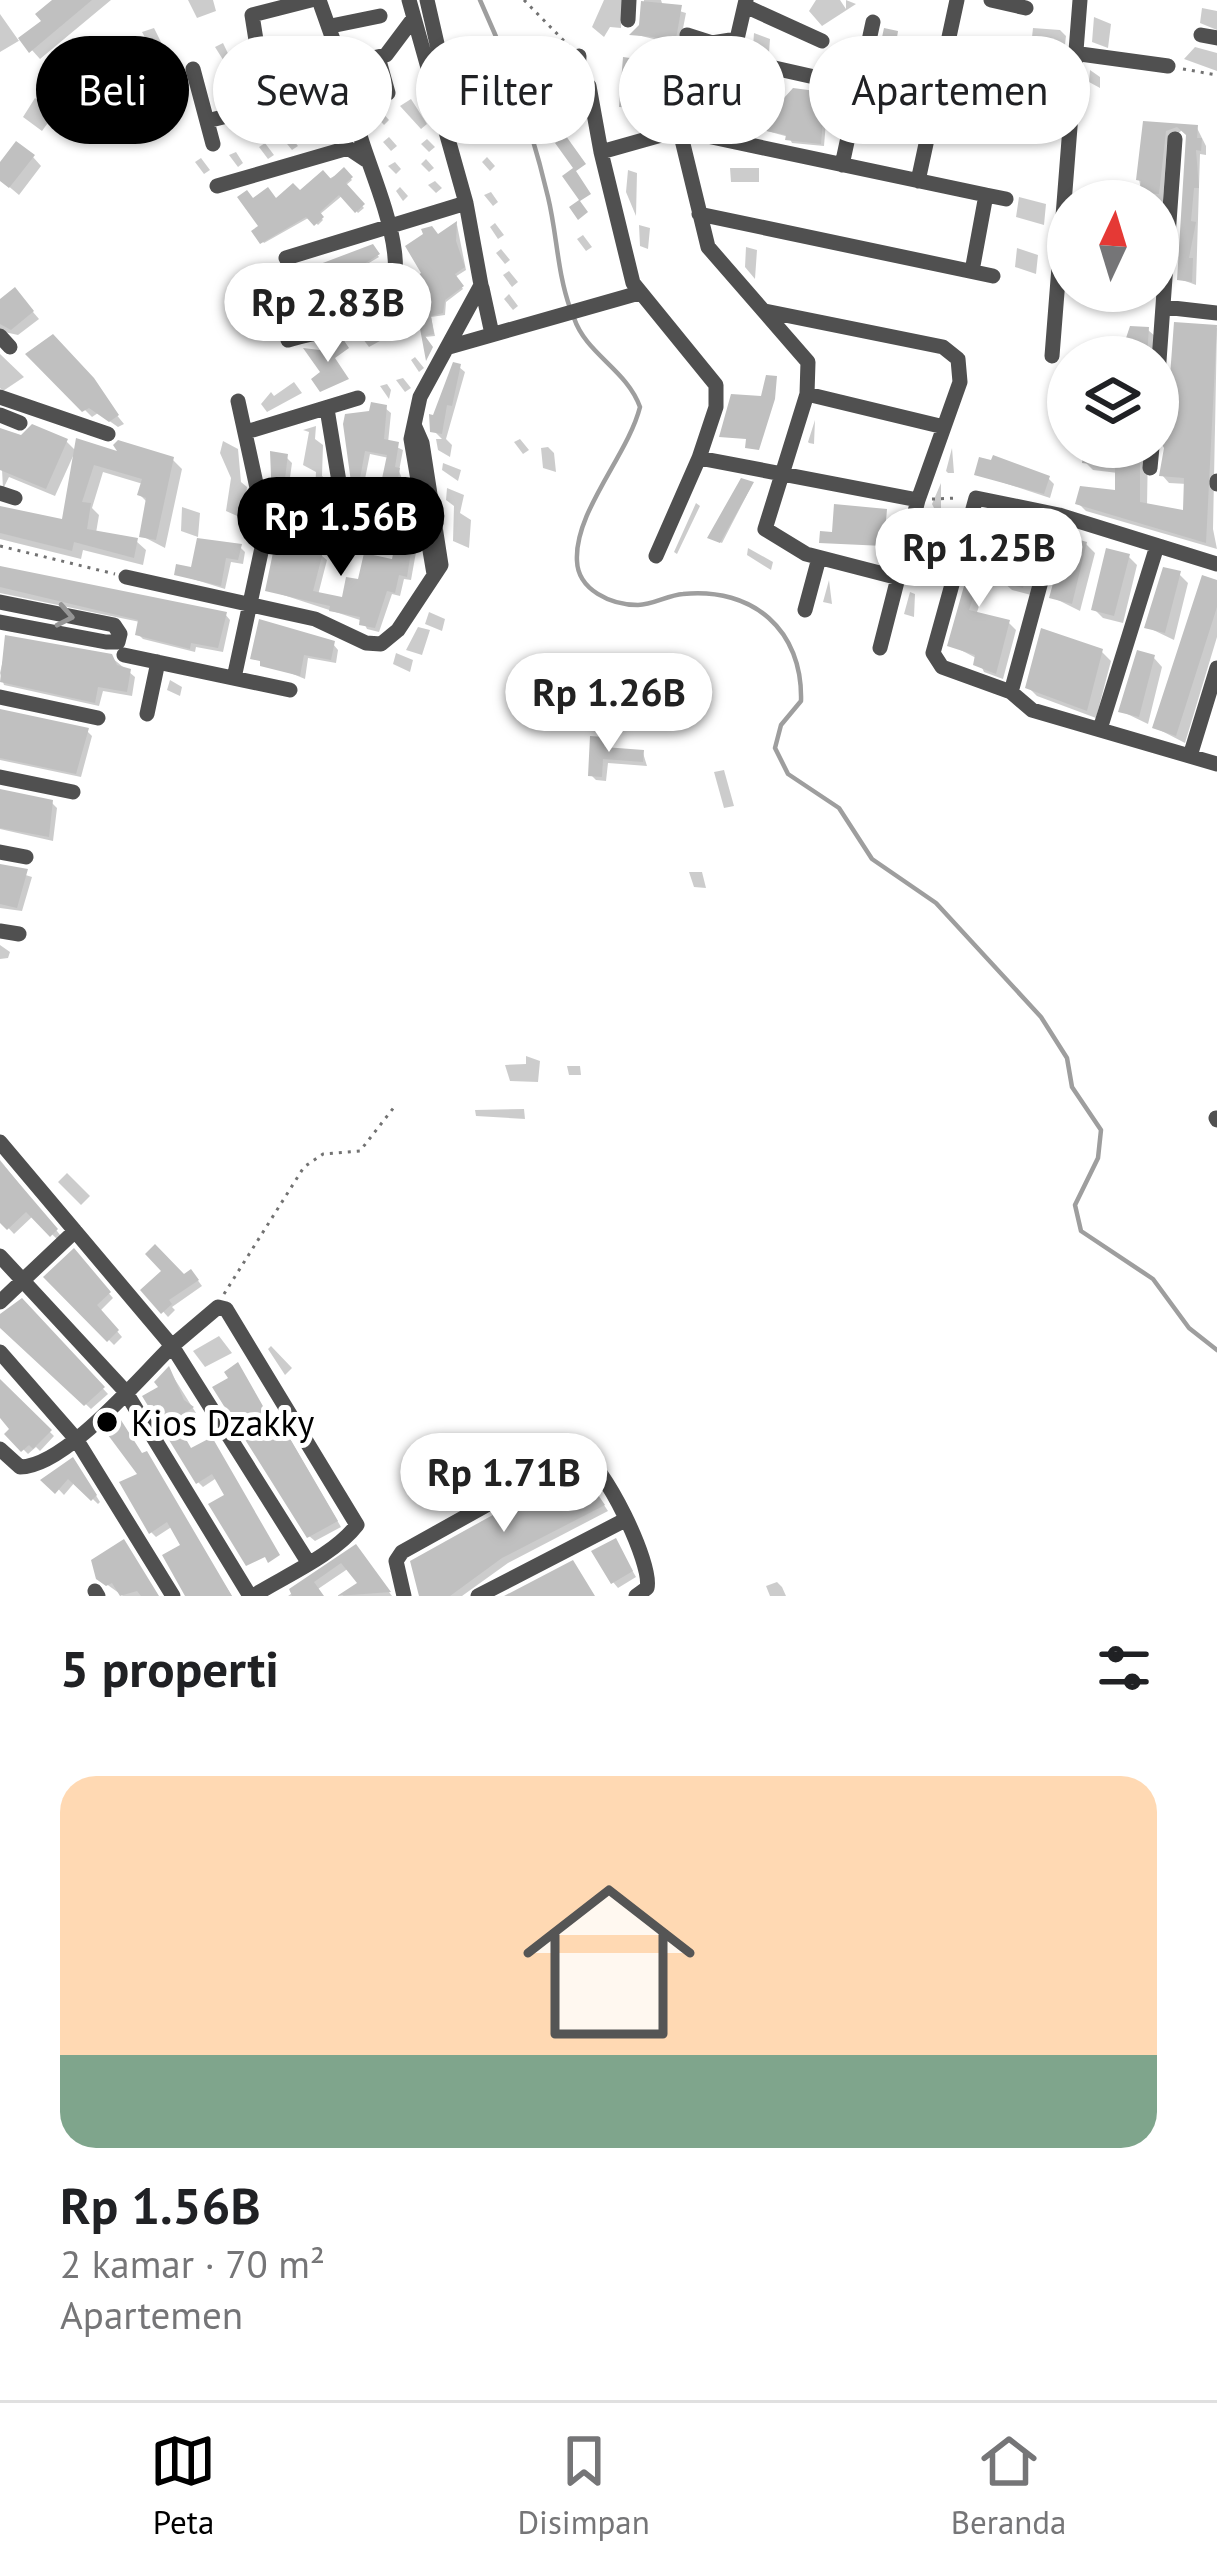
<!DOCTYPE html>
<html lang="id">
<head>
<meta charset="utf-8">
<style>
  body { margin:0; font-family:"PT Sans",sans-serif; background:#f2f2f2; color:#202124; height:100vh; display:flex; flex-direction:column; font-size:45px; white-space:nowrap }
  * { box-sizing:border-box; margin:0 }
  p { font-size:39px; color:#757577 }
  .icon { flex:none; width:66px; height:66px; fill:none; stroke:currentColor; stroke-width:2; stroke-linecap:round; stroke-linejoin:round }
  .map { position:relative; height:1596px; overflow:hidden }
  .details { display:flex; flex-direction:column; background:#fff; flex:1 }
  .details>* { flex:none }
  .top-card { position:absolute; left:36px; top:36px; width:1146px; height:108px; display:flex; gap:24px }
  .needle { width:78px; rotate:4deg }
  .fabs { position:absolute; left:1047px; top:180px; display:grid; gap:24px }
  .fabs a { display:grid; place-items:center; width:132px; height:132px; border-radius:50%; background:#fff; box-shadow:0 3px 9px #0004; font-size:60px }
  .price { position:absolute; translate:-50% -102px; padding:0 27px; border-radius:42px; background:#fff; color:#222; font-size:39px; line-height:78px; filter:drop-shadow(0 3px 6px #0008) }
  .price::after { content:''; position:absolute; left:50%; top:72px; width:36px; height:27px; margin-left:-18px; background:inherit; clip-path:polygon(0 0,100% 0,50% 100%) }
  .price.on { background:#000; color:#fff }
  ul { padding:0; list-style:none }
  li { display:grid; align-content:center; gap:24px; height:636px; padding:0 60px }
  li span { display:grid; place-items:center; height:372px; border-radius:36px; color:#555 }
  li>.icon { margin-inline-start:auto }
  span .icon { width:216px; height:216px; fill:#fffc; stroke-width:1 }
  li b { font-size:51px }
  h2 { display:flex; justify-content:space-between; align-items:center; height:144px; padding:0 60px; font-size:51px }
  .tag { padding:0 42px; border-radius:54px; background:#fff; box-shadow:0 3px 9px #0004; font-size:42px; line-height:108px }
  .tag.on { background:#000; color:#fff }
  .dock { display:flex; justify-content:space-around; align-items:center; height:168px; border-top:3px solid #e0e0e0; background:#fff; font-size:33px; color:#757577 }
  .dock a { display:grid; justify-items:center; gap:6px }
  .dock .on { color:#000 }
  .map>svg:first-child { display:block }
  .shadow { fill:#0003; fill-rule:evenodd }
  .lines { fill:none; stroke-linecap:round; stroke-linejoin:round }
  .stream { stroke:#9e9e9e; stroke-width:4.5 }
  .building { fill:#c0c0c0 }
  .path { stroke:#727272; stroke-width:3; stroke-dasharray:3 6; stroke-linecap:butt }
  .minor { stroke:#505050; stroke-width:15 }
  .oneway { stroke:#969696 }
  .poi-dot { fill:#000; stroke:#fff; stroke-width:4.5 }
  .labels { text-anchor:middle; dominant-baseline:central; stroke-width:10; stroke-linejoin:round; paint-order:stroke }
  .poi-label { font-size:36px; fill:#000; stroke:#fff; text-anchor:start }
</style>
</head>
<body>
<div class="map">
<svg width="1217" height="1596" viewBox="0 0 1217 1596">
  <rect width="100%" height="100%" fill="#fff"/>
  <!-- shadow -->
  <path class="shadow" d="M57,0H111L40,59L22,39L0,52V14L19,41L45,22Z
    M188,0H213L216,11L197,18Z
    M604,0H623L621,28L610,27L604,37L592,27Z
    M644,0H661L663,6L686,13L680,44L709,57L714,62L710,68L662,41L633,34L643,22Z
    M816,0H840L846,9V0L856,4L822,26L809,11Z
    M1202,8L1217,11V30L1200,23Z
    M1094,17L1111,24L1108,48L1092,42Z
    M154,28L164,48L153,52L142,32Z
    M1033,28L1060,30L1066,36L1064,53L1037,51L1031,46Z
    M754,33L770,39L769,53L753,47Z
    M896,33V61L905,65L904,73L893,71L881,134L876,143L867,141Z
    M223,43L235,68L230,71L215,47Z
    M1195,47L1217,53V71L1184,59Z
    M849,53L853,67L826,60L827,55Z
    M1090,70L1100,77V88L1089,82Z
    M776,88L778,110L830,96L834,100V123L826,122L824,146L792,143L789,137L737,123Z
    M35,98L55,113L42,131L23,117Z
    M411,99L427,124L421,129L400,106Z
    M556,100L564,111L559,114L552,104Z
    M381,111L389,120L384,125L376,116Z
    M556,118L565,129L560,133L551,122Z
    M336,119L345,131L320,144L311,132Z
    M1145,124L1197,128L1206,146V155L1200,154L1196,285L1180,279L1190,139L1182,130L1167,144L1158,272V201H1143L1139,179Z
    M289,135L298,146L292,150L283,139Z
    M389,137L397,146L391,151L383,142Z
    M427,139L435,147L429,152L421,144Z
    M265,143L274,155L268,159L259,147Z
    M236,152L243,163L238,167L229,155Z
    M33,157L41,166L19,195L0,179V167Z
    M487,157L495,166L490,171L482,162Z
    M201,158L210,170L204,174L195,162Z
    M426,159L434,168L429,172L421,164Z
    M395,162L401,169L396,174L388,166Z
    M730,168H759V182H731Z
    M628,170L637,173L636,216L626,192Z
    M344,171L352,180L345,186L364,208L358,213L343,195L319,215L323,220L318,225L310,217L264,243L255,232L262,227L253,202L300,194Z
    M435,181L442,188L436,193L428,185Z
    M400,187L408,196L403,201L396,191Z
    M491,192L498,202L493,206L484,195Z
    M1019,197L1046,204L1044,225L1016,217Z
    M495,223L504,235L498,239L490,227Z
    M457,225L466,270L455,277L463,289L446,302L445,315L431,317L435,336L425,337L419,308H400L425,273L438,238Z
    M639,225L650,228L648,249L640,246Z
    M583,235L592,247L586,251L577,239Z
    M746,247L757,250L755,279L745,267Z
    M372,248L379,257L342,279L375,290L371,302L353,293L334,307L305,273Z
    M1017,248L1038,255L1036,274L1015,267Z
    M501,249L510,260L505,264L496,253Z
    M509,271L518,282L512,287L503,275Z
    M509,294L518,306L513,310L504,299Z
    M21,298L39,319L18,335L0,331V303Z
    M389,320L398,331L369,347L363,339Z
    M1177,325L1217,328L1213,529L1217,549L1086,511L1078,503L1118,493V473L1093,470L1085,462L1124,460V447H1153L1148,448L1147,506L1185,513L1187,484L1169,483L1162,475L1165,444L1158,446V391L1173,378Z
    M1148,330L1156,337L1154,357H1112Z
    M60,345L124,424L118,427L98,413L92,417L30,355Z
    M0,354L24,377L3,391L0,388Z
    M415,357L424,368L419,372L411,360Z
    M459,367L465,372L446,439L452,445L450,457L438,450L436,439H442L433,430Z
    M403,378L411,388L405,392L396,380Z
    M294,382L302,393L267,412L261,404L271,392L274,396Z
    M387,384L391,390L389,399L380,386Z
    M385,408L391,413L388,443L403,450L399,471L408,494L402,534L418,541L411,580L404,579L400,596L392,594L379,632L367,629L363,621L268,590L321,555L327,560L318,595L344,600L361,582L394,562L401,529L381,525L379,540L363,533L348,417ZM370,454L389,458L383,492L363,489Z
    M815,420L814,444L809,443L808,442Z
    M316,426L315,439L323,445L322,476L330,482L331,514L314,506L316,472L303,465L309,432L303,430Z
    M0,430L21,438L66,441L76,451L172,459L182,469L165,548L142,536L148,503L140,495L143,484L103,472L92,508L99,515L96,533L136,541L146,550L143,565L83,550L81,559L0,539V510L65,522L74,454L55,496L9,477L3,489Z
    M520,439L529,450L523,454L514,442Z
    M223,441L238,449L241,482L247,487L244,519L226,511L231,478L220,453Z
    M548,447L554,453L556,472L543,468L541,448Z
    M952,448L954,473H948L946,471Z
    M286,457L292,463L286,507L275,500Z
    M443,463L461,470L458,481L442,470Z
    M977,474L1048,478L1054,484L1050,498Z
    M941,483V509L934,508L932,504Z
    M752,485L722,543L713,539Z
    M447,488L464,495L460,513L471,520L469,548L453,541L454,506L446,500Z
    M696,503L700,506L677,554L674,552Z
    M182,507L200,513L198,537L181,531Z
    M305,514L323,522L321,530L303,522Z
    M998,519L1006,527L976,615L1008,622L1016,630L1003,679L984,672L978,659L951,645Z
    M928,521L933,523L930,552L922,549Z
    M1037,529L1046,538L1031,595L1012,590L1003,582Z
    M1086,544L1095,553L1080,611L1052,597Z
    M240,547L245,552L243,564L231,562L225,589L177,574Z
    M748,548L773,562L771,570L747,555Z
    M1128,556L1137,565L1123,623L1103,618L1094,609Z
    M0,569L225,614L230,620L223,652L196,647L195,652L143,639L138,634L140,622L0,593Z
    M1179,574L1188,583L1174,640L1147,627Z
    M829,580L832,604L823,602Z
    M1217,583V637L1185,743L1156,728Z
    M910,592L915,594L914,617L904,614Z
    M429,612L445,619L442,631L425,624Z
    M418,627L430,630L422,655L406,650Z
    M8,639L111,657L135,677L132,696L103,691L99,706L4,685L0,673Z
    M333,644L338,650L336,663L308,658L305,679L254,658Z
    M1102,652L1111,661L1096,718L1037,696L1028,687Z
    M396,653L413,660L410,672L393,664Z
    M1154,658L1162,667L1148,724L1121,711Z
    M170,680L182,687L180,696L167,690Z
    M0,710L87,731L92,736L81,777L0,760Z
    M603,740L609,750L643,753L647,766L608,763L606,781L596,780L591,775Z
    M724,770L734,806L724,808L714,772Z
    M0,792L52,803L57,808L53,841L0,829Z
    M0,867L32,877L22,911L0,908Z
    M689,872H702L706,888L694,887Z
    M0,945L10,952L8,958L0,959Z
    M526,1056L540,1061L538,1082L510,1081L505,1065L526,1064Z
    M567,1066H580L581,1075H569Z
    M475,1110L524,1109L525,1119L476,1116Z
    M0,1160L61,1236L58,1240L33,1216L14,1234L0,1219Z
    M67,1173L90,1196L81,1205L58,1182Z
    M74,1253L113,1298L100,1311L122,1337L114,1345L48,1278Z
    M184,1278H196L202,1286L172,1307L175,1310L168,1317L144,1290Z
    M22,1302L108,1394L91,1409L0,1324V1315Z
    M219,1336L232,1353L205,1367L193,1351Z
    M271,1346L292,1368L285,1375L268,1349Z
    M169,1370L196,1413L178,1426L190,1449L212,1441L228,1496L218,1477L203,1487L198,1482L162,1388Z
    M232,1379L273,1424L283,1427L341,1527L315,1541L309,1536Z
    M0,1383L54,1436L40,1451L36,1447L28,1454L8,1434L13,1430L0,1413Z
    M143,1456L232,1596H186L184,1546L173,1526L156,1537L151,1532Z
    M78,1466L100,1502L98,1504L75,1482L64,1495L47,1477Z
    M586,1478L608,1511L508,1563L462,1596H424Z
    M616,1542L636,1577L618,1588L613,1582Z
    M356,1548L392,1596H342L361,1583L349,1568L318,1589L323,1596H288Z
    M98,1578L158,1596H123Z
    M777,1582L782,1587L786,1596H770L766,1586Z"/>
  <g class="lines">
    <!-- stream -->
    <path class="stream" d="M480,0C509,63 532,129 548,197C557,234 557,271 570,308
      M574,318C586,354 627,370 640,407C628,455 574,512 577,561C578,590 611,605 638,605C653,605 668,595 683,594C753,587 803,630 801,701L781,725L775,748L788,774L839,808L872,859L936,903L1041,1017L1067,1058L1072,1087L1101,1130L1098,1158L1075,1205L1081,1231L1153,1279L1189,1328L1217,1350"/>
  </g>
  <!-- building -->
  <path class="building" d="M52,0H92L29,53L18,38L41,21L35,14Z
    M641,1L682,5L676,39L710,55L704,65L654,37L629,35L639,25Z
    M884,28L898,31L894,57L903,59L901,71L890,69L873,142L860,139Z
    M623,57L637,59L640,108L619,107Z
    M741,82L777,85L774,109L793,88L831,93L832,121L823,120L821,144L785,140L786,135L734,124Z
    M1143,121L1198,125L1197,138H1202L1201,151L1196,150L1199,188H1194L1191,221L1196,222L1189,258H1193L1192,282L1177,280L1186,135L1177,127L1166,131L1159,194L1140,193L1141,181L1136,180Z
    M566,136L586,164L576,171L591,194L580,201L588,212L578,220L569,207L579,200L562,176L573,168L555,143Z
    M16,141L35,155L9,188L0,181V162Z
    M344,167L353,177L346,183L365,204L355,213L339,195L320,212L324,217L314,226L306,217L260,244L251,231L258,226L237,197L247,190L253,198L268,187L276,198L293,183L300,190L323,170L331,179Z
    M457,221L456,241L465,267L455,274L464,286L445,300L443,313L431,316L434,334L425,336L433,347L426,361L416,307L396,309L411,291L406,284L421,273L405,246L423,234L421,229L432,226L438,234Z
    M373,244L380,254L343,277L377,288L368,302L350,293L330,307L299,272Z
    M15,287L34,311L11,330L0,324V299Z
    M1174,322L1217,325L1206,543L1075,504L1080,486L1115,490V467L1082,463L1083,454L1121,457V447H1140V502L1183,510L1184,478L1159,476L1164,448L1158,437V404L1170,376Z
    M1130,326L1149,327L1147,357H1109L1110,344H1124Z
    M53,334L94,378L119,415L109,422L89,408L82,412L25,354Z
    M343,339L349,348L335,358L349,379L320,392L311,379L320,372L303,348L320,350Z
    M453,362L461,364L452,406L447,405L442,434L430,432L429,414L433,415Z
    M766,375L777,376L775,399L759,450L745,448L746,439L719,437L731,394L761,396Z
    M371,402L387,405L384,439L399,442L395,467L400,468L397,485L404,486L399,526L377,522L375,536L360,534L359,501L354,500L357,485L380,488L387,455L365,451L359,484L351,482L343,424L345,414L369,411Z
    M32,424L68,439L46,489L0,470V428L21,435Z
    M76,438L117,451L113,445L118,440L174,457L156,540L139,537L146,498L137,495L142,479L94,465L82,502L91,503L87,529L138,538L134,558L74,542L72,551L0,533V506L62,519Z
    M270,451L288,454L282,503L272,502Z
    M993,455L1050,476L1044,494L974,475L979,457L991,460Z
    M741,478L754,482L720,543L707,538Z
    M834,504L887,509L884,546L819,543L820,531L832,532Z
    M985,512L1000,517L969,610L1010,620L996,674L973,665L975,655L947,646Z
    M1014,520L1038,526L1023,588L999,582Z
    M398,530L414,533L407,577L399,575L395,593L387,591L375,628L359,625L360,617L329,611L330,606L265,591L275,543L323,552L313,591L342,597L346,577L358,579L364,553L392,559Z
    M1066,536L1087,542L1072,604L1049,598Z
    M197,538L242,544L238,560L226,558L221,586L174,575L176,564L191,567Z
    M1106,548L1130,554L1114,616L1091,610Z
    M0,566L227,612L218,648L191,643L190,649L135,635L138,620L0,587Z
    M1163,567L1181,571L1165,633L1144,628Z
    M1202,575L1217,580V607L1176,736L1152,728Z
    M259,619L335,641L331,660L304,655L300,676L260,666V661L250,659Z
    M1041,628L1103,649L1087,711L1025,688Z
    M5,635L112,654L117,665L131,669L127,692L98,687L95,703L0,682Z
    M1137,650L1155,655L1139,717L1118,712Z
    M0,709L89,728L76,774L0,758Z
    M590,736L605,737L604,747L644,750L643,762L603,759L602,777L588,776Z
    M0,789L53,800L49,837L0,828Z
    M0,864L28,869L17,908L0,904Z
    M0,1161L58,1229L50,1237L26,1212L7,1230L0,1223Z
    M155,1244L184,1274L191,1269L199,1280L169,1300L172,1304L161,1314L140,1290L161,1271L145,1254Z
    M74,1248L111,1292L97,1305L119,1330L107,1342L43,1277Z
    M22,1298L105,1387L84,1406L0,1328V1314Z
    M238,1362L272,1422L278,1418L338,1521L307,1538L212,1387L228,1378L224,1372Z
    M169,1366L184,1400L194,1407L175,1420L191,1448L212,1437L280,1555L268,1563L265,1557L246,1566L208,1504L224,1495L212,1474L196,1484L142,1396L158,1387L154,1382Z
    M0,1379L52,1430L33,1449L29,1445L21,1452L4,1434L9,1429L0,1418Z
    M119,1417L142,1453L147,1451L232,1596H185L162,1555L180,1545L167,1522L149,1534L119,1482L137,1474L105,1431Z
    M73,1457L97,1495L91,1501L68,1479L55,1494L40,1480Z
    M579,1467L605,1505L502,1558L450,1596H419L410,1561Z
    M616,1538L633,1571L611,1584L591,1551Z
    M124,1539L159,1596H141L137,1591L120,1596L112,1583L106,1586L96,1579L91,1560Z
    M356,1544L391,1592L337,1596L357,1583L341,1563L314,1582L324,1596H292L289,1589Z
    M573,1560L595,1596H504Z"/>
  <g class="lines">
    <!-- path -->
    <path class="path" d="M524,0L569,46
      M1183,69L1217,75
      M932,499L959,498
      M0,546L115,574
      M224,1294L304,1167L323,1154L360,1151L395,1106"/>
    <!-- minor -->
    <path class="minor" d="M319,0L342,65L386,55L413,19
      M427,0L446,83L443,110
      M991,0L1026,8
      M745,6L822,41
      M628,20L629,0
      M331,26L380,16
      M687,35L712,43L737,39L746,0
      M1201,35L1217,38
      M1073,53L1168,66
      M378,57L388,93
      M945,58L1016,71
      M259,59L252,15L311,0
      M752,63L859,87
      M193,69L213,144
      M666,74L708,247L808,362L807,394L765,529L806,554L899,578
      M578,75L579,56
      M443,110L578,75L589,86L601,152L679,130L986,195L972,271
      M932,117L1008,133
      M207,121L339,88L342,65
      M601,152L633,283L716,385V407L699,458L656,556
      M842,165L873,22
      M918,181L957,0
      M217,186L348,148L366,160
      M986,195L1006,199
      M699,214L993,276
      M286,258L466,203L409,0
      M482,288L492,334
      M1164,307L1217,313
      M765,311L943,347L958,359L960,382L918,500L880,648
      M0,336L10,347
      M288,340C314,332 347,329 371,316C427,286 371,178 359,132
      M449,347L639,293
      M1052,356L1080,0
      M1158,375L1175,139
      M807,394L944,427
      M0,397L108,434
      M0,415L20,423
      M246,432L358,398
      M699,458L918,500
      M1150,468L1152,447
      M1217,481V484
      M0,493L15,498
      M266,529L335,542L348,536L327,409
      M1217,564L1059,515L976,498L933,653L942,667L1011,692L1032,710L1217,764
      M434,574L411,439L420,397L481,285L466,203
      M126,577L315,619L366,643L381,644L398,630L441,565L422,443L415,427
      M0,602L114,625L120,634L118,642H106L0,622
      M805,610L819,558
      M124,655L290,690
      M234,678L266,529L238,401
      M1011,692L1059,515
      M0,697L98,718
      M147,714L158,662
      M1100,729L1157,546
      M1190,756L1217,668
      M0,777L73,792
      M0,852L26,857
      M0,931L19,934
      M1216,1118L1217,1120
      M0,1142L172,1346C139,1378 65,1467 20,1467L0,1449
      M0,1256L125,1391L250,1596
      M0,1302L75,1231
      M0,1352L76,1439L173,1596
      M95,1591L98,1596
      M253,1596C285,1576 334,1555 357,1525L226,1309L218,1307L172,1346L308,1562
      M404,1596L396,1561L402,1552L580,1453C603,1462 653,1564 647,1588L636,1596
      M478,1596L625,1520"/>
  </g>
  <!-- one-way arrows -->
  <defs><path id="oneway-chevron" d="M-2-3.5L2.5 0L-2 3.5" fill="none" stroke-width="1.6" stroke-linecap="round" stroke-linejoin="round" transform="scale(3)"/></defs>
  <use class="oneway" href="#oneway-chevron" transform="translate(65 616) rotate(11)"/>
  <!-- markers -->
  <circle class="poi-dot" cx="107" cy="1422" r="12"/>
  <g class="labels">
    <!-- poi labels -->
    <g class="poi-label">
      <text x="131" y="1422">Kios Dzakky</text>
    </g>
  </g>
</svg>
<div class="fabs">
<a><svg class="needle" viewBox="-14 -14 28 28"><path d="M0-13l5 13h-10z" fill="#e53935"/><path d="M0 13l5-13h-10z" fill="#757577"/></svg></a>
<a><svg class="icon" aria-label="layers" viewBox="0 0 24 24"><path d="M12 4l9 5-9 5-9-5zM3 14l9 5 9-5"/></svg></a>
</div>
<b class="price" style="left:328px;top:365px">Rp 2.83B</b>
<b class="price on" style="left:341px;top:579px">Rp 1.56B</b>
<b class="price" style="left:979px;top:610px">Rp 1.25B</b>
<b class="price" style="left:609px;top:755px">Rp 1.26B</b>
<b class="price" style="left:504px;top:1535px">Rp 1.71B</b>
<div class="top-card">
<a class="tag on">Beli</a>
<a class="tag">Sewa</a>
<a class="tag">Filter</a>
<a class="tag">Baru</a>
<a class="tag">Apartemen</a>
</div>
</div>
<section class="details">
<h2>5 properti<svg class="icon" aria-label="filters" viewBox="0 0 24 24"><path d="M4 7h16M4 17h16"/><circle cx="9" cy="7" r="2"/><circle cx="15" cy="17" r="2"/></svg></h2>
<ul>
<li><span style="background:linear-gradient(#ffd9b3 75%,#7fa58c 0)"><svg class="icon" aria-label="home" viewBox="0 0 24 24"><path d="M3 11l9-7 9 7M6 9v11h12V9"/></svg></span><div><b>Rp 1.56B</b><p>2 kamar · 70 m²</p><p>Apartemen</p></div></li>
</ul>
</section>
<nav class="dock">
<a class="on"><svg class="icon" aria-label="map" viewBox="0 0 24 24"><path d="M3 6l6-2 6 2 6-2v14l-6 2-6-2-6 2zM9 4v14M15 6v14"/></svg>Peta</a>
<a><svg class="icon" aria-label="saved" viewBox="0 0 24 24"><path d="M7 4h10v16l-5-4-5 4z"/></svg>Disimpan</a>
<a><svg class="icon" aria-label="home" viewBox="0 0 24 24"><path d="M3 11l9-7 9 7M6 9v11h12V9"/></svg>Beranda</a>
</nav>
</body>
</html>
